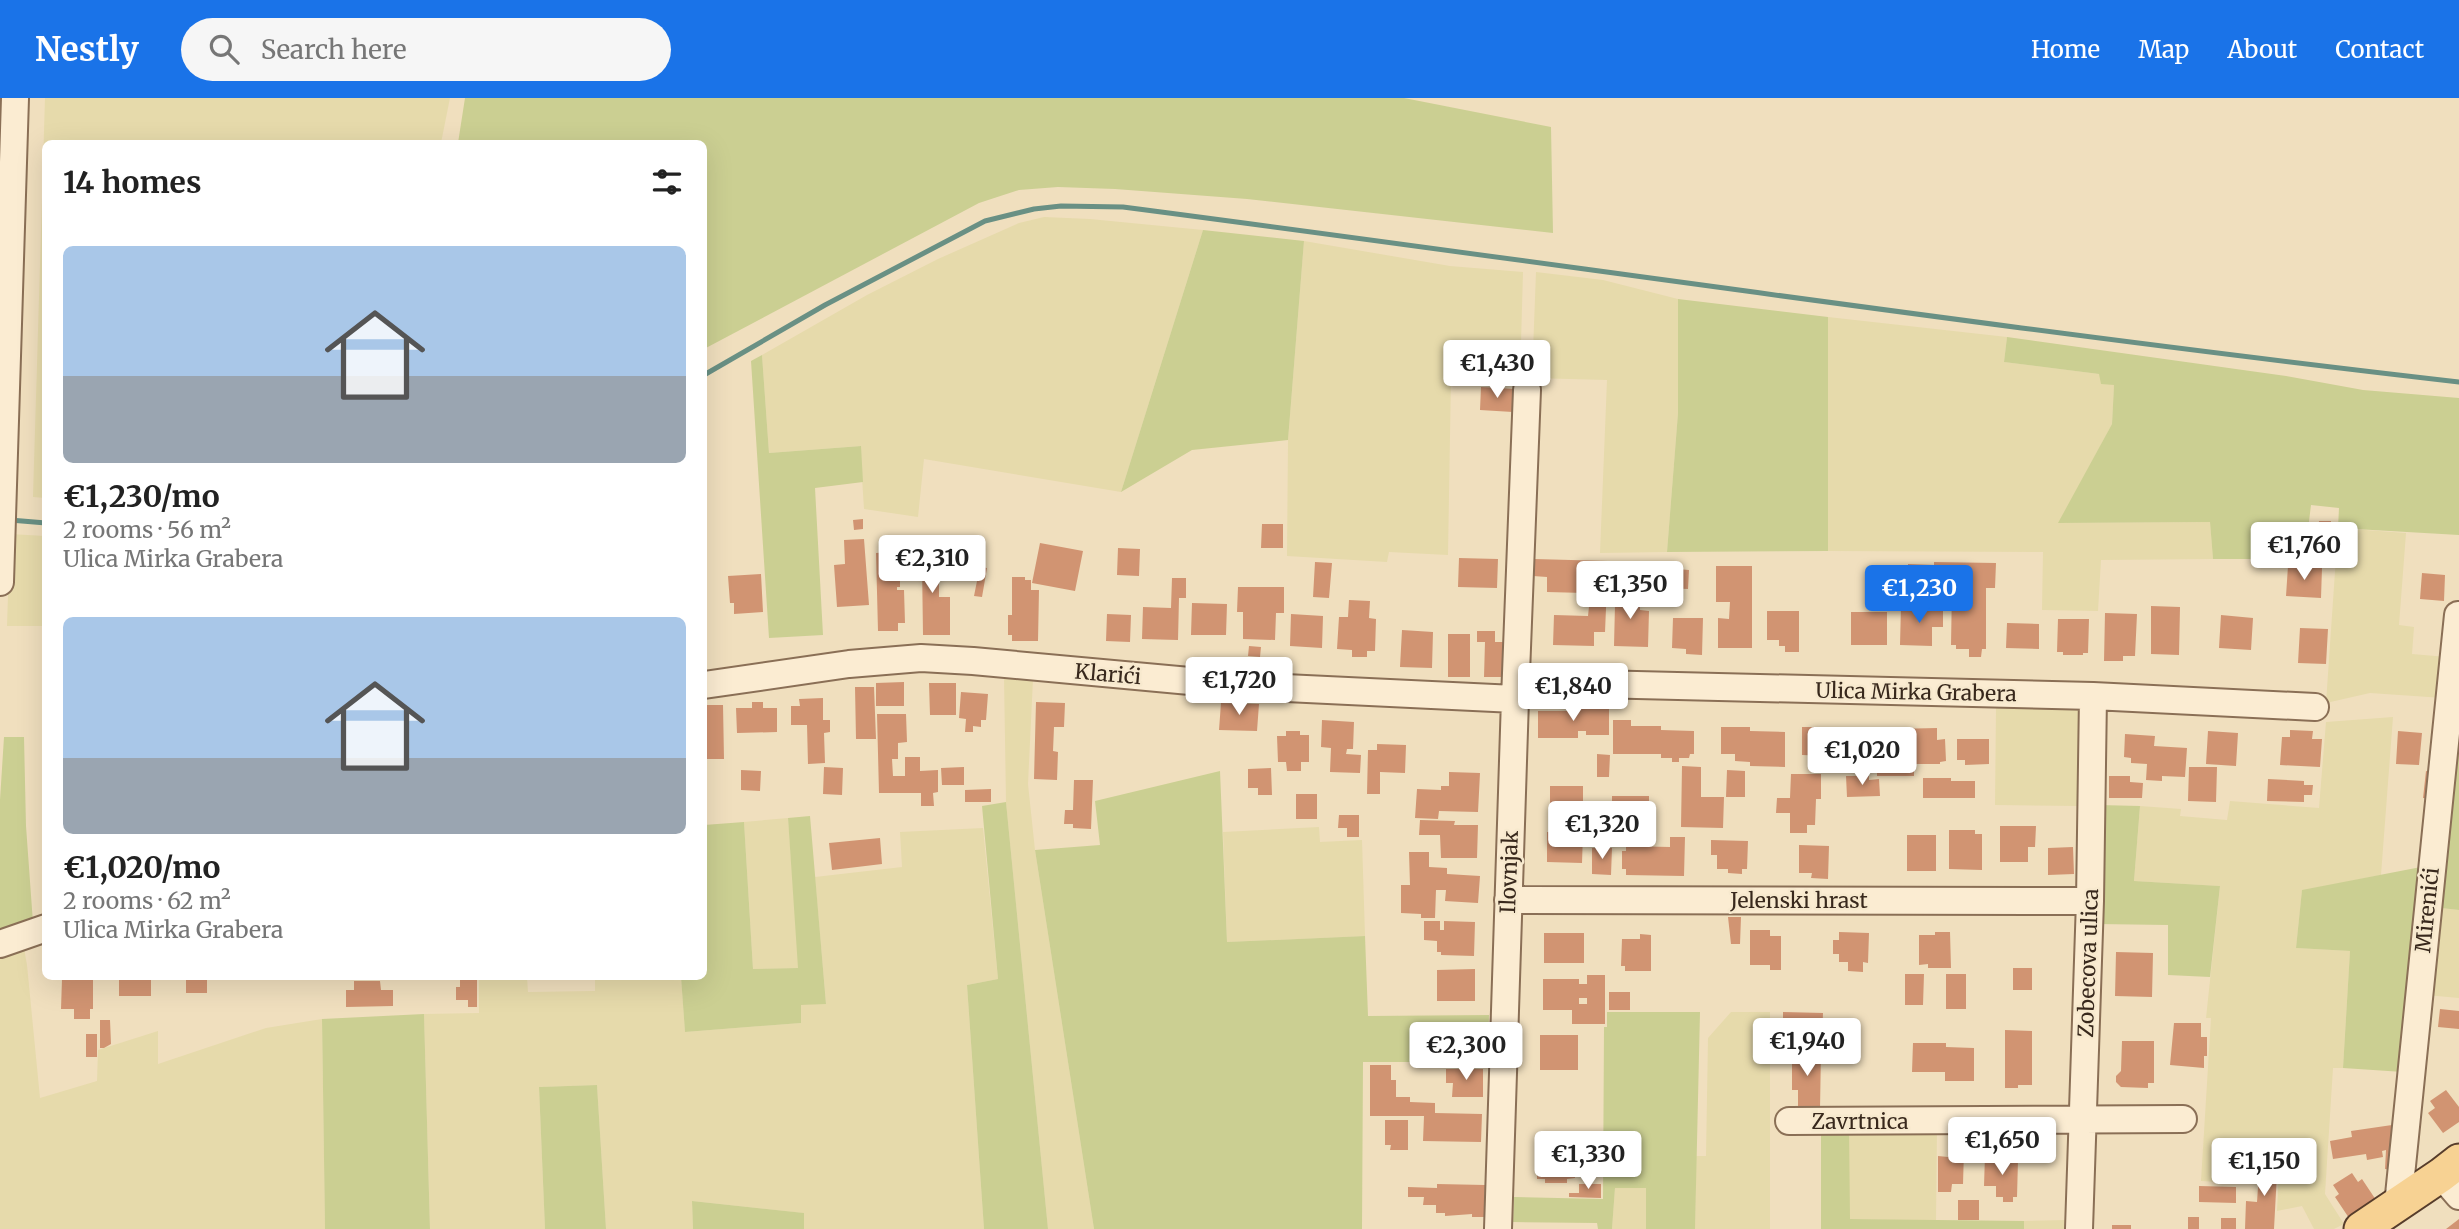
<!DOCTYPE html>
<html lang="en">
<head>
<meta charset="utf-8">
<style>
  body { margin:0; font-family:Merriweather,serif; background:#f6f6f6; color:#222; height:100vh; display:flex; flex-direction:column; font-size:26px; white-space:nowrap }
  * { box-sizing:border-box; margin:0 }
  p { font-size:23px; color:#767676 }
  .icon { flex:none; width:38px; height:38px; fill:none; stroke:currentColor; stroke-width:2; stroke-linecap:round; stroke-linejoin:round }
  .map { position:relative; flex:1; overflow:hidden }
  .details { position:absolute; left:42px; top:42px; width:665px; height:840px; display:flex; flex-direction:column; background:#fff; border-radius:10px; box-shadow:0 7px 28px #0002 }
  .details>* { flex:none }
  .price { position:absolute; translate:-50% -60px; padding:0 16px; border-radius:7px; background:#fff; color:#222; font-size:23px; line-height:46px; filter:drop-shadow(0 2px 4px #0008) }
  .price::after { content:''; position:absolute; left:50%; top:42px; width:21px; height:16px; margin-left:-10px; background:inherit; clip-path:polygon(0 0,100% 0,50% 100%) }
  .price.current { background:#1a73e8; color:#fff }
  ul { padding:0; list-style:none }
  li { display:grid; align-content:center; gap:14px; height:371px; padding:0 21px }
  li span { display:grid; place-items:center; height:217px; border-radius:10px; color:#555 }
  li>.icon { margin-inline-start:auto }
  span .icon { width:126px; height:126px; fill:#fffc; stroke-width:1 }
  li b { font-size:30px }
  h2 { display:flex; justify-content:space-between; align-items:center; height:84px; padding:0 21px; font-size:30px }
  header { display:flex; align-items:center; gap:42px; box-sizing:border-box; height:98px; padding:0 35px; background:#1a73e8; color:#fff }
  header strong { font-size:33px }
  nav { display:flex; gap:38px; margin-inline-start:auto; font-size:24px }
  .search { width:490px; height:63px; background:#f6f6f6; display:flex; align-items:center; gap:18px; box-sizing:border-box; padding:0 24px; border-radius:38px; color:#767676; font-size:26px }
  .map>svg:first-child { display:block }
  .farmland { fill:#e6daab }
  .green { fill:#cbcf92 }
  .lines { fill:none; stroke-linecap:round; stroke-linejoin:round }
  .stream { stroke:#699084; stroke-width:5 }
  .building { fill:#d19472; fill-rule:evenodd }
  .minor-casing { stroke:#8a6f56; stroke-width:30 }
  .major-casing { stroke:#573d2b; stroke-width:37 }
  .minor { stroke:#fbecd2; stroke-width:26 }
  .major { stroke:#f7d293; stroke-width:33 }
  .labels { text-anchor:middle; dominant-baseline:central; stroke-width:5; stroke-linejoin:round; paint-order:stroke }
  .street-label { font-size:21px; fill:#38281c; stroke:#f7e9ce }
</style>
</head>
<body>
<header>
<strong>Nestly</strong>
<div class="search"><svg class="icon" aria-label="search" viewBox="0 0 24 24"><circle cx="10" cy="10" r="6"/><path d="M15 15l6 6"/></svg>Search here</div>
<nav><a>Home</a><a>Map</a><a>About</a><a>Contact</a></nav>
</header>
<div class="map">
<svg width="2459" height="1131" viewBox="0 0 2459 1131">
  <rect width="100%" height="100%" fill="#f0dfbe"/>
  <!-- farmland -->
  <path class="farmland" d="M45,0H450L441,45L46,46L45,400L33,399Z
    M1044,119L1090,121L1203,132L1121,394L924,361L918,419L864,411L860,348L769,355L762,257L867,197L938,161L1019,125Z
    M1304,143L1450,168L1523,174L1520,280L1451,279L1448,457L1389,454L1387,464L1287,458L1288,342Z
    M1536,174L1603,182L1678,201V315L1667,454L1600,455L1607,282L1532,280Z
    M1828,219L2007,239L2004,264L2099,276L2114,287L2112,326L2059,425L2210,424L2213,461L2101,462L2098,513L2042,512L2043,454L1828,453Z
    M2338,430L2406,435L2399,527L2414,529L2412,556L2447,559L2443,600L2370,595L2326,605Z
    M10,436L45,438V528H7Z
    M1004,579L1033,581L1028,686L1035,752L1094,1131H1048L1006,704Z
    M1996,610L2081,611L2079,708L1995,707Z
    M2393,619L2381,777L2302,793L2296,850L2350,853L2343,970H2333L2325,1096L2344,1126L2334,1131H2314L2302,1108L2277,1113L2280,1053L2240,1051L2237,1085L2201,1083L2211,920H2206L2220,788L2134,783L2140,708L2181,711L2180,718L2227,722L2230,703L2319,710L2326,624Z
    M788,720L799,870L753,871L744,724Z
    M1319,729L1320,744L1362,742L1365,838L1227,844L1223,734Z
    M983,730L998,881L967,887L984,1131H804L803,1115L692,1103L693,1131H606L597,987L539,989L545,1131H430L424,916L479,915V879H527L528,894L595,893V879L681,878L685,934L801,925L800,907L826,905L815,779L902,769L900,734Z
    M2432,809L2459,812V900L2426,897Z
    M24,850L27,867L40,1000L97,983L98,952L158,933V966L266,930L322,921L325,1131H0V856Z
    M1731,914H1770V1131H1695L1696,1058H1706L1708,940Z
    M1849,1030L1937,1032L1936,1123L1849,1121Z
    M1615,1090H1647L1646,1131H1612Z
    M2067,1122V1131H2024V1123Z"/>
  <!-- green -->
  <path class="green" d="M465,0H1404L1551,29L1553,135L1247,101L1115,91L1058,89L1019,92L979,105L704,251V46L458,45Z
    M1203,132L1304,143L1288,342L1192,352L1121,394Z
    M1678,201L1828,219V453L1667,454L1678,315Z
    M2007,239L2286,278L2363,292L2459,300V437L2338,430L2339,410L2311,407L2305,456L2257,454L2256,461H2213L2210,424L2058,425L2112,326L2114,287L2101,286L2099,276L2004,264Z
    M762,257L769,355L861,348L863,384L815,390L823,537L769,540L751,263Z
    M2459,589V812L2432,809Z
    M4,639H24L26,728L33,825L0,835V702Z
    M1220,673L1227,844L1365,838L1368,918L1489,917L1488,964H1363L1362,1131H1094L1035,752L1100,747L1095,703Z
    M1006,704L1048,1131H984L967,887L998,881L982,708Z
    M2099,707L2140,708L2134,783L2220,788L2210,879L2168,877V827L2097,826Z
    M810,718L826,906L801,907V925L685,934L681,879L704,878V727L744,724L753,871L798,870L788,720Z
    M2421,769L2403,974L2343,970L2350,853L2296,850L2302,792Z
    M1607,914H1700L1695,1131H1646V1090H1615L1612,1131H1598L1597,1125L1513,1124L1514,1099L1603,1101L1604,929H1607Z
    M424,916L430,1131H325L322,921Z
    M597,987L606,1131H545L539,989Z
    M1849,1030L1850,1121L2024,1123V1131H1821V1031Z
    M692,1103L804,1115V1131H693Z"/>
  <g class="lines">
    <!-- stream -->
    <path class="stream" d="M704,277L825,207L985,123L1034,111L1061,108L1123,109C1568,167 2013,233 2459,284
      M10,422L46,425"/>
  </g>
  <!-- building -->
  <path class="building" d="M1481,289L1514,291L1513,314L1480,312Z
    M863,421V431L854,432L853,422Z
    M2319,423H2331L2330,433L2335,434L2334,447L2317,446Z
    M1262,426H1283V450H1261Z
    M864,441L869,507L837,509L834,467L845,466L844,442Z
    M913,441H925V466H939V499H950V537H923L922,466H913Z
    M1040,445L1083,453L1075,493L1032,485Z
    M1118,450L1140,451L1139,478L1117,477Z
    M951,452L970,455L968,467L987,470L982,499L974,498L977,483L947,478Z
    M890,454V471L900,470V489H897V492H904L905,525H898V533H878L876,455Z
    M1459,460L1498,461L1497,490L1458,489Z
    M1534,461L1608,463L1605,534H1594V548L1553,547L1554,517L1588,518L1592,480H1586L1585,495L1547,494V479L1533,478Z
    M1315,464L1332,465L1329,500L1313,499Z
    M1934,464L1996,465L1995,490H1986V551H1982L1981,559H1969V551H1956V547H1951L1952,490H1958V477L1949,476V484H1919V480H1908V466L1934,467Z
    M1716,468H1752V550H1718V520L1729,521L1730,504H1716Z
    M2288,468L2322,470L2321,500L2286,498Z
    M1662,470L1689,472L1688,491L1661,490Z
    M2422,475L2445,477L2444,503L2420,501Z
    M761,476L763,514L734,516V505H730L728,478Z
    M1012,479H1025V482H1031V492H1039L1038,543H1012V537H1008V517H1012Z
    M1172,480H1186V500H1179L1178,542L1142,541L1143,509L1171,510Z
    M1238,489H1284V515H1276L1275,542L1243,541V514H1237Z
    M1610,496L1640,497V512L1649,513L1648,549L1614,548L1615,507H1610Z
    M1349,502L1370,503L1369,520L1376,521L1375,553H1367V559H1352V552L1337,551L1339,519H1348Z
    M1192,505L1227,506L1226,537H1191Z
    M1901,508L1943,509V529H1932V548L1900,547Z
    M2151,508L2180,509L2179,557L2151,556Z
    M1767,513H1799V554H1785V548H1779V542H1767Z
    M1851,514H1887V547H1851Z
    M2105,515L2137,516L2135,558H2123V563H2104Z
    M1107,516L1131,517L1130,544L1106,543Z
    M1291,516L1323,518L1322,550L1290,548Z
    M2221,517L2253,520L2251,552L2219,550Z
    M1673,520H1703L1702,557L1686,556V551L1672,550Z
    M2058,521H2089L2088,555H2083V557H2063V554H2057Z
    M2007,525L2039,526V551L2006,550Z
    M2300,530L2328,531L2326,566L2298,565Z
    M1402,532L1433,534L1432,570L1400,569Z
    M1477,533H1495V544H1503L1502,579H1484L1485,544H1477Z
    M1448,536H1470V579H1448Z
    M1249,548L1261,549L1260,559L1248,558Z
    M904,584V608H876V585Z
    M929,585H956V617H930Z
    M855,589H874L876,641H856Z
    M961,594L988,596L986,622H981V629L973,628V634H965L966,621L959,620Z
    M823,600V622H830V634L824,635L825,665L808,666L807,627H791V608H800L799,601Z
    M752,604H763V610H777V634L737,635L736,610H752Z
    M1036,604L1065,605L1064,629H1054L1053,653L1058,654L1057,682L1034,681Z
    M1221,605L1259,606L1257,633L1219,632Z
    M704,607H723L724,661H704Z
    M1578,611H1609V637H1586V633H1578V640H1538V613H1578Z
    M877,616H906L907,644L898,645V661H892L893,678H905V659H920V673L938,672V694L933,695L934,708H921V695H879Z
    M1322,622L1354,624L1353,651H1347L1346,656L1361,657L1360,675L1330,674L1331,650L1321,649Z
    M1613,622H1631V628H1661V632L1694,633V656H1690L1689,660H1679V664H1672V660H1661V656H1613Z
    M1721,629H1750V633L1785,634V669L1750,668V664L1735,663V656H1721Z
    M1802,629H1857V638H1861V662H1830V658L1802,657Z
    M1937,630V642L1945,641L1946,663L1940,664V666H1914V678H1877V654H1884V637H1894V631Z
    M2290,632L2313,633L2312,641H2322L2320,669L2280,667L2282,639H2290Z
    M1286,633H1300V637H1309V664H1301V673H1287L1286,664H1278L1277,638H1286Z
    M2208,633L2238,635L2236,668L2206,666Z
    M2398,633L2422,635L2419,667L2396,666Z
    M2125,636L2155,638L2154,648L2187,650L2185,679L2162,678V683L2146,682L2147,666L2131,665V660L2124,659Z
    M1957,641H1989V666L1965,667V662H1957Z
    M1377,646L1406,647L1405,675L1380,674V696H1367L1368,652H1377Z
    M1597,656L1610,657L1609,679H1597Z
    M1682,668L1701,669V699H1724L1723,730L1681,729Z
    M824,669L843,670L842,697L823,696Z
    M964,669V687H942L941,670Z
    M2189,669H2217L2216,704L2188,703Z
    M1271,670L1272,697H1258V690H1248V671Z
    M741,672L761,673L760,693L741,692Z
    M1727,672L1745,673V699H1726Z
    M2426,673L2430,674L2435,701L2423,700Z
    M1449,674L1480,675L1478,714L1439,713L1438,721L1415,720L1417,691L1441,692V688H1449Z
    M1791,676H1821V701H1816L1815,727H1807V735H1790V715H1776L1777,700H1790Z
    M1846,678H1869V682L1879,681L1880,698L1847,699Z
    M2109,678H2130V684L2143,685L2142,700H2109Z
    M1923,680H1951V683H1975V700H1923Z
    M2268,681L2304,683V687H2313L2312,697H2304V704L2267,703Z
    M1074,682H1093L1091,731L1073,730V726H1064L1065,712H1073Z
    M1550,688H1583V719L1550,718Z
    M991,691V704H965V692Z
    M1296,696H1317V721H1296Z
    M1612,698H1649V717H1639V723H1612V733L1586,732V705H1612Z
    M1339,717H1359V739H1347V730H1338Z
    M1420,722L1455,723L1454,727H1478L1477,760H1441L1440,737H1419Z
    M2000,728H2036L2035,749H2028V764H2000Z
    M1949,732H1975V736H1982V772L1949,771Z
    M1547,734L1583,735L1582,765L1547,764Z
    M1907,737H1936V773H1907Z
    M1670,739H1685L1684,778L1626,777V771H1622V753H1626V748L1670,749Z
    M880,740L882,766L832,772L829,745Z
    M1711,742L1748,743L1747,771H1742V776L1728,775V771H1717V757H1711Z
    M1799,747L1829,748L1828,781L1811,780L1812,775H1799Z
    M2073,749L2074,776L2048,777V750Z
    M1592,750H1612L1611,777L1592,776Z
    M1409,754H1429V769L1447,770V776L1480,778L1478,805L1445,803L1446,792H1436L1435,820H1421V816L1401,815V787H1410Z
    M1728,819H1741L1740,846H1731Z
    M1424,823H1440V832H1444V823L1475,824L1474,858L1441,857V854H1437V843L1424,842Z
    M1750,832H1770V838H1781V872H1770V867H1750Z
    M1839,834L1869,835L1868,865L1863,864V874L1848,873V864H1839V856H1833V842H1839Z
    M1935,834H1950L1951,870H1928V866L1919,867V837H1935Z
    M1544,835H1584V865H1544Z
    M1640,836L1651,837V873H1625V868H1621L1622,841H1640Z
    M2116,854L2153,855L2152,899L2115,898Z
    M2013,870H2032V892H2013Z
    M1475,871V903H1437V872Z
    M1905,876H1924L1923,907H1905Z
    M1946,876H1966V911H1946Z
    M1587,877H1605V926H1572V912H1543V881H1579V886H1587ZM1579,900H1587V906H1579Z
    M119,878H151V898H119Z
    M460,878H477V909H468V902H456V889H460Z
    M62,881L93,882V911H90V921H74V911H61Z
    M186,881H207V895H186Z
    M354,883H380L381,892H393V908L346,909V892H354Z
    M1609,894H1630V912H1609Z
    M2440,911L2459,913V931L2438,929Z
    M1783,914L1823,915L1822,943L1798,942L1799,935H1783Z
    M100,922H110L111,946L104,950H100Z
    M2174,925H2201V939H2207V958H2204V970L2170,967Z
    M2005,932L2032,933V987H2018V990H2005Z
    M86,936H97V959H86Z
    M1540,937H1578V972H1540Z
    M2122,943H2154V985H2148V990L2121,989L2116,984V978L2121,973Z
    M1913,945H1946V949L1974,950V983H1945V974H1912Z
    M1792,952L1821,953L1820,1011H1798V992H1792Z
    M1370,967H1391V982H1396V999H1410V1004L1435,1005V1015L1482,1016L1481,1044L1423,1043L1424,1018H1370Z
    M1446,971H1483V999H1452L1453,985H1446Z
    M2446,992L2459,1009V1024L2443,1035L2428,1015L2435,1010L2430,1003Z
    M1385,1022H1408V1052H1390L1391,1047H1385Z
    M2392,1027L2396,1051L2394,1072L2385,1071L2386,1052L2382,1053L2383,1059L2367,1062L2366,1056L2333,1061L2330,1043L2352,1039L2351,1033Z
    M1574,1046L1575,1080L1567,1081V1085H1545V1081H1537V1048Z
    M1948,1052H1964L1963,1086H1952L1951,1094H1938V1058L1948,1059Z
    M2269,1055L2278,1056L2274,1131H2245L2246,1103L2257,1104L2259,1075L2262,1076L2263,1064H2268Z
    M1985,1057H2001V1062H2018L2017,1099H2013V1104H2003V1099H1996V1088H1984Z
    M2352,1075L2358,1084L2362,1081L2376,1102L2349,1120L2335,1099L2339,1096L2333,1087Z
    M1437,1086L1485,1087L1484,1119H1472V1116L1445,1118V1115H1436V1107H1423L1424,1099H1408V1089L1437,1090Z
    M1579,1086H1601V1100L1569,1099V1095H1579Z
    M2199,1088L2236,1089V1105L2199,1104Z
    M1958,1102H1979V1122H1958Z
    M2188,1119H2199V1131H2188Z
    M2221,1120H2236V1131H2221Z
    M2459,1121V1131H2446Z
    M2112,1127H2131V1131H2112Z"/>
  <g class="lines">
    <defs>
      <path id="minor" d="M0,484L15,0
        M1516,584L2093,598L2315,609
        M704,587L849,566L921,560L973,563L1244,588L1515,601
        M1508,802L2090,803
        M0,846L46,830
        M1789,1023L2183,1021
        M2441,1077L2459,1098
        M2398,1107L2458,517
        M1498,1131L1515,601L1527,292
        M2079,1131L2090,803L2093,598"/>
      <path id="major" d="M2361,1131L2441,1077L2459,1063"/>
    </defs>
    <!-- minor casing -->
    <use href="#minor" class="minor-casing"/>
    <!-- major casing -->
    <use href="#major" class="major-casing"/>
    <!-- minor -->
    <use href="#minor" class="minor"/>
    <!-- major -->
    <use href="#major" class="major"/>
  </g>
  <g class="labels">
    <!-- street labels -->
    <g class="street-label">
      <text transform="translate(1108 576) rotate(5)">Klarići</text>
      <text transform="translate(1916 594) rotate(1)">Ulica Mirka Grabera</text>
      <text transform="translate(1509 774) rotate(-88)">Ilovnjak</text>
      <text x="1799" y="802">Jelenski hrast</text>
      <text transform="translate(2427 812) rotate(-84)">Mirenići</text>
      <text transform="translate(2088 865) rotate(-88)">Zobecova ulica</text>
      <text x="1860" y="1023">Zavrtnica</text>
    </g>
  </g>
</svg>
<b class="price" style="left:1497px;top:302px">€1,430</b>
<b class="price" style="left:2304px;top:484px">€1,760</b>
<b class="price" style="left:932px;top:497px">€2,310</b>
<b class="price" style="left:1630px;top:523px">€1,350</b>
<b class="price current" style="left:1919px;top:527px">€1,230</b>
<b class="price" style="left:1239px;top:619px">€1,720</b>
<b class="price" style="left:1573px;top:625px">€1,840</b>
<b class="price" style="left:1862px;top:689px">€1,020</b>
<b class="price" style="left:1602px;top:763px">€1,320</b>
<b class="price" style="left:1807px;top:980px">€1,940</b>
<b class="price" style="left:1466px;top:984px">€2,300</b>
<b class="price" style="left:2002px;top:1079px">€1,650</b>
<b class="price" style="left:1588px;top:1093px">€1,330</b>
<b class="price" style="left:2264px;top:1100px">€1,150</b>
<section class="details">
<h2>14 homes<svg class="icon" aria-label="filters" viewBox="0 0 24 24"><path d="M4 7h16M4 17h16"/><circle cx="9" cy="7" r="2"/><circle cx="15" cy="17" r="2"/></svg></h2>
<ul>
<li><span style="background:linear-gradient(#a9c7e8 60%,#9aa5b1 0)"><svg class="icon" aria-label="home" viewBox="0 0 24 24"><path d="M3 11l9-7 9 7M6 9v11h12V9"/></svg></span><div><b>€1,230/mo</b><p>2 rooms · 56 m²</p><p>Ulica Mirka Grabera</p></div></li>
<li><span style="background:linear-gradient(#a9c7e8 65%,#9aa5b1 0)"><svg class="icon" aria-label="home" viewBox="0 0 24 24"><path d="M3 11l9-7 9 7M6 9v11h12V9"/></svg></span><div><b>€1,020/mo</b><p>2 rooms · 62 m²</p><p>Ulica Mirka Grabera</p></div></li>
</ul>
</section>
</div>
</body>
</html>
